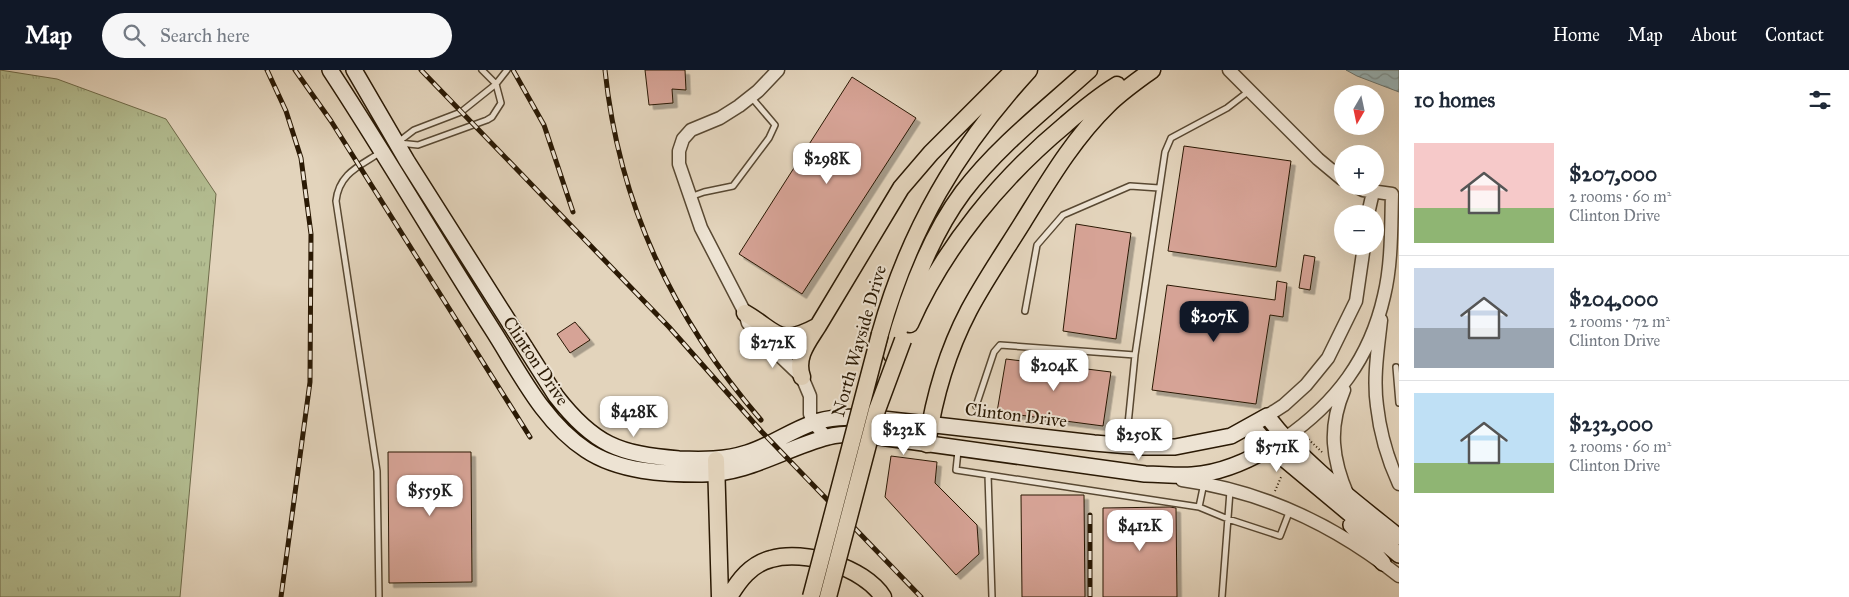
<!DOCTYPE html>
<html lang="en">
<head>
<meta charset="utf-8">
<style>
  body { margin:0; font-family:"IM FELL Great Primer",serif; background:#f6f6f7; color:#1f2937; height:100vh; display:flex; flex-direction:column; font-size:19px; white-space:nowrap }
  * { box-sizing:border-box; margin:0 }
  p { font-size:16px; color:#747a83 }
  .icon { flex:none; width:28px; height:28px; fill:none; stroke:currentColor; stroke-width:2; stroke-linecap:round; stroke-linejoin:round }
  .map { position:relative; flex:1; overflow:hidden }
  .side { display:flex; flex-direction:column; background:#fff; width:450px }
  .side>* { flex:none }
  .needle { width:32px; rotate:189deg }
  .controls { position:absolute; left:1334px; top:15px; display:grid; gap:10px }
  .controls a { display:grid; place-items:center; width:50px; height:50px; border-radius:50%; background:#fff; box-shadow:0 5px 20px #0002; font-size:25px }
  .price { position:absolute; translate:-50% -42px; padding:0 11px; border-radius:10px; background:#fff; color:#222; font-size:16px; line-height:32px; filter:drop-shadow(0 1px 2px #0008) }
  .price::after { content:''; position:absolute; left:50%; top:30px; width:15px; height:11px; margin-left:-8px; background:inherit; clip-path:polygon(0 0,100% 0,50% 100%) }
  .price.active { background:#111827; color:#fff }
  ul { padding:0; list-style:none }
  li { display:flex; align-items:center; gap:15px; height:125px; padding:0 15px }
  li+li { border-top:1px solid #e0e1e3 }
  li span { display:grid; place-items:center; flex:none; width:140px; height:100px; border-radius:0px; color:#555 }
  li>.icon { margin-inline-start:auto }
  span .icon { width:60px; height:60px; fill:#fffc; stroke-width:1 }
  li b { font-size:21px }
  h2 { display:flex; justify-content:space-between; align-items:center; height:60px; padding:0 15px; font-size:21px }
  header { display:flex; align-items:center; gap:30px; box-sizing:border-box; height:70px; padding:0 25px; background:#111827; color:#fff }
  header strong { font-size:24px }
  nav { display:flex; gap:28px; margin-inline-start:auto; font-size:18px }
  .search { width:350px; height:45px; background:#f6f6f7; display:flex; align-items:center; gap:12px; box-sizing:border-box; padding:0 18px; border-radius:28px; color:#747a83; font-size:19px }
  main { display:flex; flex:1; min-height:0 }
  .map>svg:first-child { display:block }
  .grass { fill:url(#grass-tufts); stroke:#6e6b4a }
  .water { fill:url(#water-waves); stroke:#6c7771 }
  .building { fill:#d6a396; stroke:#2a1904; filter:url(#shadow) }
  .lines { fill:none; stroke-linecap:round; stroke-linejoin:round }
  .service-casing { stroke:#584832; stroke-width:8 }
  .tertiary-casing { stroke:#584832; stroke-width:15 }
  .secondary-casing { stroke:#2a1904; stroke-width:18 }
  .primary-casing { stroke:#2a1904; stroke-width:19 }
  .path { stroke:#2a1904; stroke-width:2; stroke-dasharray:1 2.5; stroke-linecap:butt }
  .service { stroke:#ede3d3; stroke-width:5 }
  .tertiary { stroke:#ede3d3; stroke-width:12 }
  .secondary { stroke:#ede3d3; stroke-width:15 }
  .primary { stroke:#e3d4bc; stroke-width:16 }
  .rail-casing { stroke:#2a1904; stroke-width:5 }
  .rail { stroke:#ede3d3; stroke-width:3; stroke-dasharray:9; stroke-linecap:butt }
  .primary-bridge-casing { stroke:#2a1904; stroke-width:19; stroke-linecap:butt }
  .primary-bridge { stroke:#e3d4bc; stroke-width:16 }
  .labels { text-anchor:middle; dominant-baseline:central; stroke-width:4; stroke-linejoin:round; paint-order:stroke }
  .street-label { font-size:18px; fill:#2a1904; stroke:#ede3d3 }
</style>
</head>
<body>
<header>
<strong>Map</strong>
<div class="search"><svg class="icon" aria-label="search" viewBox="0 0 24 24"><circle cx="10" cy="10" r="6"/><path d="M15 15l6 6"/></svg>Search here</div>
<nav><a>Home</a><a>Map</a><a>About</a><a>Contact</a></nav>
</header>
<main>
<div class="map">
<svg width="1399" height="527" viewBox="0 0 1399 527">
  <defs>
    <pattern id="grass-tufts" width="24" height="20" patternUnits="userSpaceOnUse" patternTransform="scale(1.25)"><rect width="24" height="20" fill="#b3bd91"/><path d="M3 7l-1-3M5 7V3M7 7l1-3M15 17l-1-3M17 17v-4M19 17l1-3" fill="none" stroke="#9aa27b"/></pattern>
    <pattern id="water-waves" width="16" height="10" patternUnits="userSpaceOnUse" patternTransform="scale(1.25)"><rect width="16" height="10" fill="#98b6ba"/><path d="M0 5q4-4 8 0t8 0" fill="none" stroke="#7c9395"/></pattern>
    <filter id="shadow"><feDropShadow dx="4.5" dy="4.5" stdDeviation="0" flood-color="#0004"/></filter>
  </defs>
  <rect width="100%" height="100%" fill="#e3d4bc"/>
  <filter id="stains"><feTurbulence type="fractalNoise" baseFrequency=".004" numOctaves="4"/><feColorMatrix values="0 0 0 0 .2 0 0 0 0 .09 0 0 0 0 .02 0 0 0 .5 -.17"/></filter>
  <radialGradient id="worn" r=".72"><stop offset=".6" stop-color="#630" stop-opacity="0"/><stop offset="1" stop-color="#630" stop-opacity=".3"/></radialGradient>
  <!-- grass -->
  <path class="grass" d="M0,0L57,9L166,49L216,124L180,527H0Z"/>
  <!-- water -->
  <path class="water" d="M1346,0H1399V22L1357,6Z"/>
  <!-- building -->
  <path class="building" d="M645,0H685L686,20L672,19L673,33L649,35Z
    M852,7L916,48L802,224L739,184Z
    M1184,76L1291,91L1276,197L1168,181Z
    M1076,154L1131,163L1116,269L1063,261Z
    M1304,185L1315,187L1310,220L1299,218Z
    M1277,211L1287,213L1283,247L1270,245L1256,334L1152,320L1167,215L1275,230Z
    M575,252L590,270L570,283L557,264Z
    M1006,289L1111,302L1103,356L997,342Z
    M388,382H471L472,512L389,513Z
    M891,386L937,392L935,413L977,455L979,484L956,505L885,427Z
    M1021,425H1084L1085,527H1022Z
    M1170,437L1176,438L1177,527H1103V438Z"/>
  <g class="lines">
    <defs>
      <path id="service" d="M397,73L414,60L461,42L496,14L507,0
        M399,73L418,75L487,50L492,47L501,33L496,14L482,0
        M690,127L704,122L733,116L769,68L775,55L752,28
        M1025,241L1037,175L1063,145L1130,116L1159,118
        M1396,297L1399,333
        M976,336L994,282L1000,275L1135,285
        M1126,374L1135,285L1165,82L1171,68L1227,38L1249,21
        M958,381L956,400L1199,437
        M988,405L992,527
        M1204,413L1199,437L1228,449L1280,466L1290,440
        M379,527L377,401L336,131C339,103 360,96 381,82
        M1222,527L1230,421"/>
      <path id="tertiary" d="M778,0L758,21L739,36L720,48L691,60L683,69L679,81V94L701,158L745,243L748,253L757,264L802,307L810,326V344L813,352L826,367
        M1229,0L1318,89L1342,109
        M1368,144L1373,122
        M1381,250C1378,278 1373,308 1377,336C1380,363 1388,390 1399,414
        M1344,320C1328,358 1332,389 1348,426
        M1267,346L1284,335L1306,315L1328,288L1356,231L1364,176
        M1284,369C1336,333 1370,288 1384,226C1392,193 1391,157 1392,124L1363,120L1355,116
        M1182,410C1262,421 1336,456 1399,506"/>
      <path id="secondary" d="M330,0C386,85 437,173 492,259C519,301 543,352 586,380C619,402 664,404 702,404C749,404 785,378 828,367C838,364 848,364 858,364L1145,404C1161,404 1176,406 1192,405C1225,403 1257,387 1284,369
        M354,0L407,91L556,326C594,375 619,384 679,389C703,390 725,390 747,383C770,376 790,361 813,353C829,347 848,347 865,347L1094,373L1142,377H1175L1231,366L1267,346C1303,393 1353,430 1399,467
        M1252,356L1271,378L1399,485
        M1351,455L1383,493"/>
      <path id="primary" d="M745,243C778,262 777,278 818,256L901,118L931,83L1014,0
        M910,254C944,177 1001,108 1066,54C1082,40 1099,26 1117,15
        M880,264C909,160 957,79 1029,0
        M892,285C907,228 928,169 963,122C998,76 1046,39 1089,0
        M802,307C795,287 808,272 818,256
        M927,374C934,327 947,282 969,240C985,210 1005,181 1023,152C1048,112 1073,69 1108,35C1121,22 1137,11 1152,0
        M716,390L720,527
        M729,527C739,510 751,494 771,489C804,479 864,497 883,527"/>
    </defs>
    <!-- service casing -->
    <use href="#service" class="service-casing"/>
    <!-- tertiary casing -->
    <use href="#tertiary" class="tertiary-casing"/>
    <!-- secondary casing -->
    <use href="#secondary" class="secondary-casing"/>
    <!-- primary casing -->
    <use href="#primary" class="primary-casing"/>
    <!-- path -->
    <path class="path" d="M1306,367L1322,382
      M1275,421L1282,405"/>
    <!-- service -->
    <use href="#service" class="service"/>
    <!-- tertiary -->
    <use href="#tertiary" class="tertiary"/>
    <!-- secondary -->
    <use href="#secondary" class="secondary"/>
    <!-- primary -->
    <use href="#primary" class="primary"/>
    <defs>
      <path id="rail" d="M267,0L286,41L301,88L311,164L310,312L281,527
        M295,0L331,51L530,367
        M421,0L669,257L762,362L921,527
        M513,0L544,55L573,142
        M605,0C619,135 673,248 761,350
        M1090,445V527"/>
    </defs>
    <!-- rail casing -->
    <use href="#rail" class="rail-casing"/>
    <!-- rail -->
    <use href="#rail" class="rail"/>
    <defs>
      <path id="primary-bridge" d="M811,527L880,264
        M828,527L877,340L903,270"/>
    </defs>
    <!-- primary-bridge casing -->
    <use href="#primary-bridge" class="primary-bridge-casing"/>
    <!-- primary-bridge -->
    <use href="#primary-bridge" class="primary-bridge"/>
  </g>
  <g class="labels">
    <!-- street labels -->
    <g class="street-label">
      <text transform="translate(859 271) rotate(-74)">North Wayside Drive</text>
      <text transform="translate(536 291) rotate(56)">Clinton Drive</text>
      <text transform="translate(1016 345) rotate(7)">Clinton Drive</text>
    </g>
  </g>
  <rect width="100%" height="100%" filter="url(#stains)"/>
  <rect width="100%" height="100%" fill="url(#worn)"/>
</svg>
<div class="controls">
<a><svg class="needle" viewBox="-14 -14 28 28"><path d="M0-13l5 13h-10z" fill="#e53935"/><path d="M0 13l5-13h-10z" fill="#747a83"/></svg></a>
<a>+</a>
<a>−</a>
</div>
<b class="price" style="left:827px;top:115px">$298K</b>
<b class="price active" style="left:1214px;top:273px">$207K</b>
<b class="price" style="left:773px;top:299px">$272K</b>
<b class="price" style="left:1054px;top:322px">$204K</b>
<b class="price" style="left:634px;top:368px">$428K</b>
<b class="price" style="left:904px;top:386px">$232K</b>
<b class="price" style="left:1139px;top:391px">$250K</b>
<b class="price" style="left:1277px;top:403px">$571K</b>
<b class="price" style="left:430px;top:447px">$559K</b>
<b class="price" style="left:1140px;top:482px">$412K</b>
</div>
<section class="side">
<h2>10 homes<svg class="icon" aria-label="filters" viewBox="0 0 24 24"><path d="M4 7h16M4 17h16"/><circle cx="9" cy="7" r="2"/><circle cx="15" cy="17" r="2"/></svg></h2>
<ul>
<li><span style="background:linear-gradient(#f6c9c9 65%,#8fb573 0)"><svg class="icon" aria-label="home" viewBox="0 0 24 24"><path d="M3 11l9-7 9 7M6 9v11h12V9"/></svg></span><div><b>$207,000</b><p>2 rooms · 60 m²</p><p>Clinton Drive</p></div></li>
<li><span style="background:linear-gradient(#c9d6e8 60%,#9aa5b1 0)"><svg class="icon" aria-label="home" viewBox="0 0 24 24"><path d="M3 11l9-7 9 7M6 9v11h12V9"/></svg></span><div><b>$204,000</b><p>2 rooms · 72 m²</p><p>Clinton Drive</p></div></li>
<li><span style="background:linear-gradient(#bfe0f5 70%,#8fb573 0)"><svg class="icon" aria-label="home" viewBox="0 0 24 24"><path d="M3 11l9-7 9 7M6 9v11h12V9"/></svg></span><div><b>$232,000</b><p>2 rooms · 60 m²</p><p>Clinton Drive</p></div></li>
</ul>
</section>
</main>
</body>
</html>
